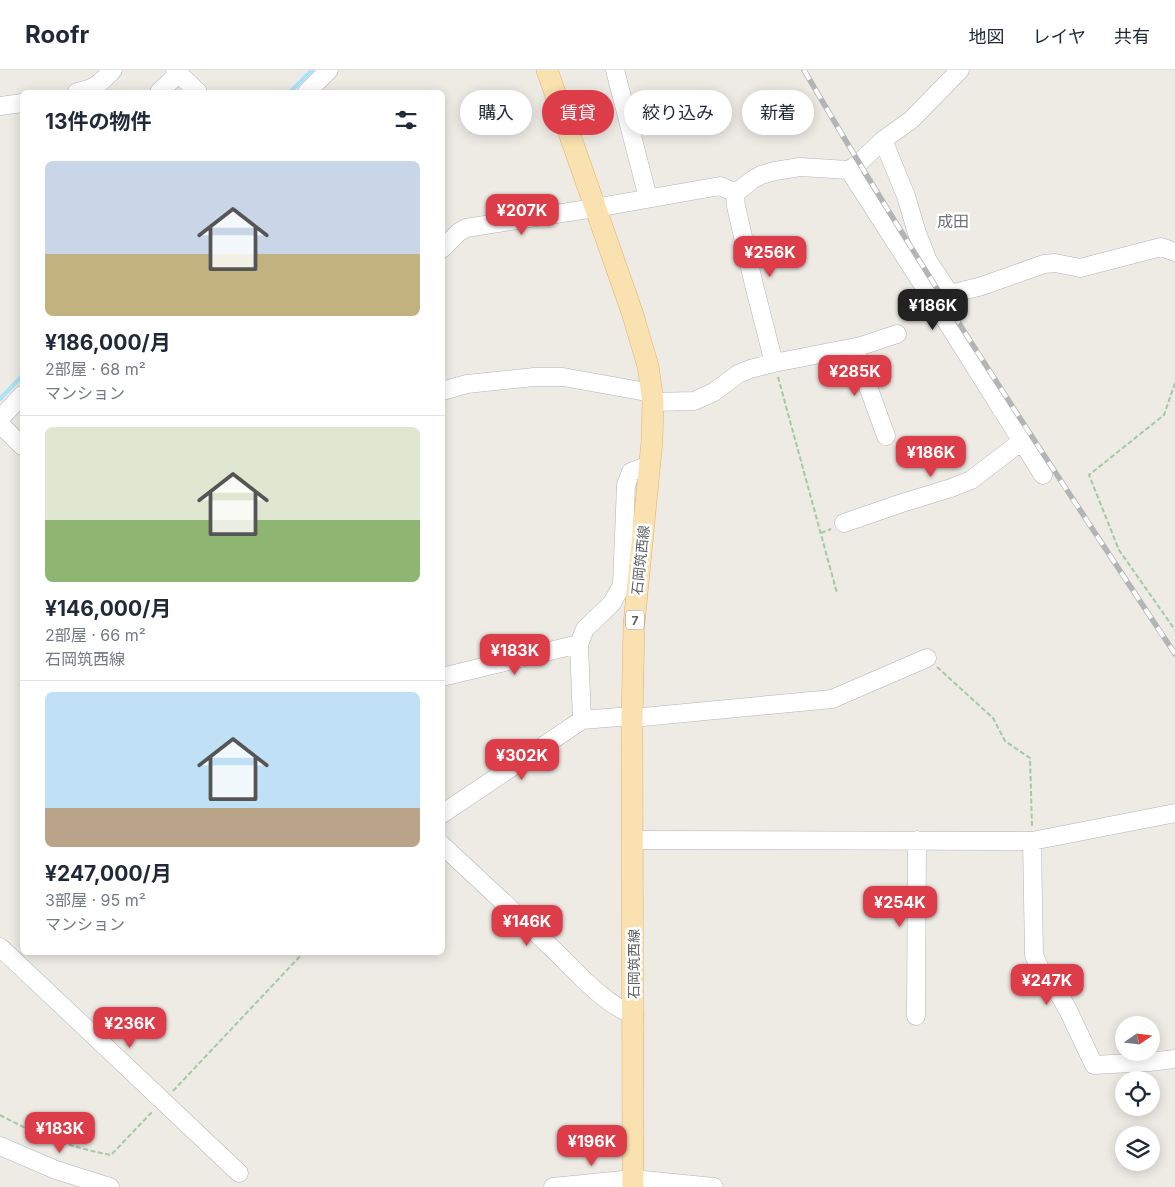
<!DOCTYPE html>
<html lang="ja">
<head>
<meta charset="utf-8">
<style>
  body { margin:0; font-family:Inter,"Noto Sans JP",sans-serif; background:#f6f6f7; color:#1f2937; height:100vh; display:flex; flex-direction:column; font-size:19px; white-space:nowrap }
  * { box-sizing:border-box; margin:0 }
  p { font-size:16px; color:#747a83 }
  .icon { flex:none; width:28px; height:28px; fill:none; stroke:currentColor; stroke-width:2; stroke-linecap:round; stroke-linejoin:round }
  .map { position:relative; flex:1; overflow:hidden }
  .sheet { position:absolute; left:20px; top:20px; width:425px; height:865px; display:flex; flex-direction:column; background:#fff; border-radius:8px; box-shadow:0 2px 12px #0003 }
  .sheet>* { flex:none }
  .hud { position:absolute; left:460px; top:20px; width:475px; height:45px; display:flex; gap:10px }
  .needle { width:32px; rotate:76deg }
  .tools { position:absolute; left:1115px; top:946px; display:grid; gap:10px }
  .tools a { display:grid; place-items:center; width:45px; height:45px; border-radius:50%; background:#fff; box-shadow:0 2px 12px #0003; font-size:25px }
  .price { position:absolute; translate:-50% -42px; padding:0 11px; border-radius:10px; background:#dd3c49; color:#fff; font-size:16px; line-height:32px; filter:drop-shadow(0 1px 2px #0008) }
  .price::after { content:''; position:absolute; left:50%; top:30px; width:15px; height:11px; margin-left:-8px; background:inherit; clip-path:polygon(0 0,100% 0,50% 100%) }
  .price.on { background:#222; color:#fff }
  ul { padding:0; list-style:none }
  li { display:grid; align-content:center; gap:10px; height:265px; padding:0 25px }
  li+li { border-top:1px solid #e0e1e3 }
  li span { display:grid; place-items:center; height:155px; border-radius:8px; color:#555 }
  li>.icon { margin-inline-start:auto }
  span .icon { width:90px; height:90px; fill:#fffc; stroke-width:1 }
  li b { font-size:21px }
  h2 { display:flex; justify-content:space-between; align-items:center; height:60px; padding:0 25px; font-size:21px }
  .pill { padding:0 18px; border-radius:22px; background:#fff; box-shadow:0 2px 12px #0003; font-size:18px; line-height:45px }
  .pill.on { background:#dd3c49; color:#fff }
  header { display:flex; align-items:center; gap:30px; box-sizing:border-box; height:70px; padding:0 25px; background:#fff; border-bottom:1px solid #e0e1e3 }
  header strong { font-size:24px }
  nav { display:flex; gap:28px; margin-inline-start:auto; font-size:18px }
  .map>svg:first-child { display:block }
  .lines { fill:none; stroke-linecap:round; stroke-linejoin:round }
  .stream { stroke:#aae3f9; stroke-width:4 }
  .minor-casing { stroke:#b0b4b7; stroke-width:19 }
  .major-casing { stroke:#e8ae65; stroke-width:22 }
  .path { stroke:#a0caa5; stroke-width:2; stroke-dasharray:5 2.5; stroke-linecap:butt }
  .minor { stroke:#fff; stroke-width:18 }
  .major { stroke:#f9e2af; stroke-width:21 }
  .rail-casing { stroke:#b3b4b5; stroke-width:5.5 }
  .rail { stroke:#fff; stroke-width:4; stroke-dasharray:11; stroke-linecap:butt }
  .labels { text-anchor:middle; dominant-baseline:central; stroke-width:5; stroke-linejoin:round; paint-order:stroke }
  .shield { fill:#fff; stroke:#8e9193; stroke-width:1 }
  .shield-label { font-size:12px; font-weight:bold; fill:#5d6265 }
  .street-label { font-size:14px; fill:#5d6265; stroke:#fff }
  .quarter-label { font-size:16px; fill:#6e7476; stroke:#fff }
</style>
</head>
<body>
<header>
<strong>Roofr</strong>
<nav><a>地図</a><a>レイヤ</a><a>共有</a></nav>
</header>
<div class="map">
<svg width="1175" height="1117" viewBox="0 0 1175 1117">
  <rect width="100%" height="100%" fill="#eeebe5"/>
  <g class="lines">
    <!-- stream -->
    <path class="stream" d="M290,22L312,0
      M0,329L22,306"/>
    <defs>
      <path id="minor" d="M175,0L198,22
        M615,0L648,128
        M77,22C96,18 100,13 113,0
        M159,22L178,4
        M307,22L329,0
        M0,36L22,33
        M883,70L906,126L917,163L928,191L950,224L982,216L1044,194L1055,193L1080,198L1161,177L1175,182
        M849,100L943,246L1043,405
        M442,179L459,162L466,158L595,138L720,116L736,123
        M854,278L886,366
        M774,293L754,215L736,136L735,127L736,123L752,110L761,105L775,101L800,97L849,100L859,93L883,70L911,50L960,0
        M442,321L467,314L534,307H563L652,323
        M653,332L694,331L714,322L738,304L750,299L774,293L861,276L897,264
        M0,349L22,325
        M0,354L22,376
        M844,453L902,433L951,418L971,410L1022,371
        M442,607L579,574
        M582,650L579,574L585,559L612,533L622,515L626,415L631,402L650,395
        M442,744L582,650L619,647L632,648L832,629L927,588
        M633,770L1032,771L1175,743
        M1032,771L1034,885L1042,903L1055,917L1068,940L1094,995L1149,992L1175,989
        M442,775C481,811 519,847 557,883C577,903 607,936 634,945
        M0,877L239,1103
        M916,946L917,770
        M0,1076L56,1100L110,1117
        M553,1117L633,1109L714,1117"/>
      <path id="major" d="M547,0L632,242L648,296L653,332L652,371L634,554L632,648L633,1117"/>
    </defs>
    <!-- minor casing -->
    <use href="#minor" class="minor-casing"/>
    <!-- major casing -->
    <use href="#major" class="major-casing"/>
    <!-- path -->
    <path class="path" d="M778,307L837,523
      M1175,313L1164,345L1089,405L1119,480L1175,560
      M821,463L831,459
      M937,597L993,648L1005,671L1030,688L1032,756
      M173,1021L304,882
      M0,1045C35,1064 72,1078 111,1085L152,1042"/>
    <!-- minor -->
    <use href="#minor" class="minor"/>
    <!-- major -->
    <use href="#major" class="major"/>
    <defs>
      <path id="rail" d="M804,0C920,199 1048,392 1175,584"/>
    </defs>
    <!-- rail casing -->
    <use href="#rail" class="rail-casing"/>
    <!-- rail -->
    <use href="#rail" class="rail"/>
  </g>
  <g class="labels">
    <!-- shield labels -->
    <rect class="shield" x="626" y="540.5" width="18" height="19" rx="4"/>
    <g class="shield-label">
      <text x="635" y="550">7</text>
    </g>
    <!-- street labels -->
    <g class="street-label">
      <text transform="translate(640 490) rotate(-84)">石岡筑西線</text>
      <text transform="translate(633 894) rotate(-90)">石岡筑西線</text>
    </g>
    <!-- quarter labels -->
    <g class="quarter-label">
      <text x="953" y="151">成田</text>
    </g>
  </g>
</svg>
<div class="tools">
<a><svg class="needle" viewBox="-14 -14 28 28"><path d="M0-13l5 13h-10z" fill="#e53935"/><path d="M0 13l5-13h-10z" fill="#747a83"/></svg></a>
<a><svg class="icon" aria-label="locate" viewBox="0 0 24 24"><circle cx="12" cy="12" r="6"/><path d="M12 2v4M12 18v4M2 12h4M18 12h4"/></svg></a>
<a><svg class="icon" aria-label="layers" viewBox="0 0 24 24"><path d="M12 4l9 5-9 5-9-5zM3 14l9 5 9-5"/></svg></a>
</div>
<b class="price" style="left:522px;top:166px">¥207K</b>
<b class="price" style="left:770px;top:208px">¥256K</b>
<b class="price on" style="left:933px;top:261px">¥186K</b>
<b class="price" style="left:855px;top:327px">¥285K</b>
<b class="price" style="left:931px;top:408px">¥186K</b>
<b class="price" style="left:515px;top:606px">¥183K</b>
<b class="price" style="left:522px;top:711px">¥302K</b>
<b class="price" style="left:900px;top:858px">¥254K</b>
<b class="price" style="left:527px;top:877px">¥146K</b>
<b class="price" style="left:1047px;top:936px">¥247K</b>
<b class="price" style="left:130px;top:979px">¥236K</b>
<b class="price" style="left:60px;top:1084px">¥183K</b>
<b class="price" style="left:592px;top:1097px">¥196K</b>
<div class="hud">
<a class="pill">購入</a>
<a class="pill on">賃貸</a>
<a class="pill">絞り込み</a>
<a class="pill">新着</a>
</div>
<section class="sheet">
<h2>13件の物件<svg class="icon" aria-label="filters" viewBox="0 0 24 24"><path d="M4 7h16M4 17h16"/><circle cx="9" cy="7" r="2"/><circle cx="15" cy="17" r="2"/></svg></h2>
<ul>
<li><span style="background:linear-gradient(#c9d6e8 60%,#c2b280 0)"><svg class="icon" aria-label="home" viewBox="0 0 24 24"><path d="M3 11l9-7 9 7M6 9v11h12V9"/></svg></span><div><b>¥186,000/月</b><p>2部屋 · 68 m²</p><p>マンション</p></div></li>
<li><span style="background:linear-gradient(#dfe7d0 60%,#8fb573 0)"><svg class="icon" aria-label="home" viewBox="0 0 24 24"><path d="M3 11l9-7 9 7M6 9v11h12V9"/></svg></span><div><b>¥146,000/月</b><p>2部屋 · 66 m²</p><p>石岡筑西線</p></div></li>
<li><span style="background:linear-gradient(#bfe0f5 75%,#b9a48a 0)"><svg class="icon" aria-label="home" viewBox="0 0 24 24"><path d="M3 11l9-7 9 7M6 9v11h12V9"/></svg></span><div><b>¥247,000/月</b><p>3部屋 · 95 m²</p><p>マンション</p></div></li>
</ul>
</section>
</div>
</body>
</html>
